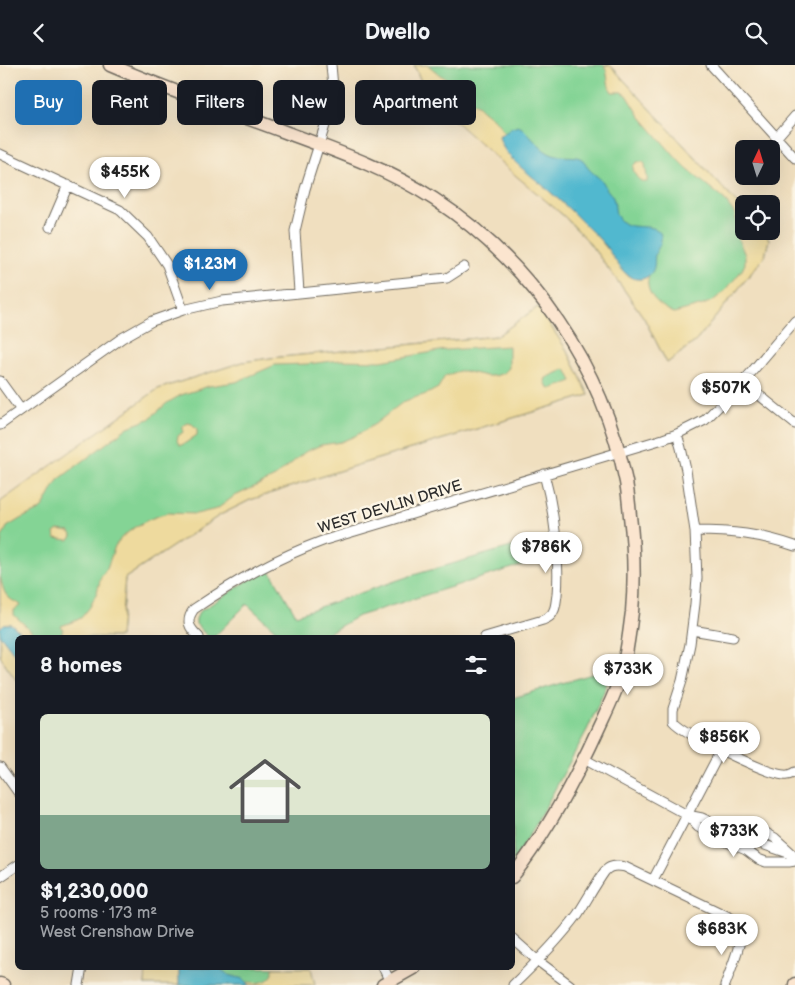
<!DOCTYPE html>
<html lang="en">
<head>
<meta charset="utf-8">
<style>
  body { margin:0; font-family:"Balsamiq Sans",sans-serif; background:#242831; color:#f1f3f6; height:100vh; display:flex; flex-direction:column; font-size:19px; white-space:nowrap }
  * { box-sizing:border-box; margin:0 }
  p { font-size:16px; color:#9ea1a6 }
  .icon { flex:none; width:28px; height:28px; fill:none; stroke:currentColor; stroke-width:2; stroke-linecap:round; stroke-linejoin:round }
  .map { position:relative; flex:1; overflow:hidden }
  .drawer { position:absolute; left:15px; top:570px; width:500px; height:335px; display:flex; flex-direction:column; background:#171b24; border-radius:8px; box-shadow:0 5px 20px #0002 }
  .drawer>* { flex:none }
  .banner { position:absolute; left:15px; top:15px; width:500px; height:45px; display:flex; gap:10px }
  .needle { width:32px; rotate:4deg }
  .fabs { position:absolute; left:735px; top:75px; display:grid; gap:10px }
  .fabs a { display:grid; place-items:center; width:45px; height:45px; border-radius:8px; background:#171b24; box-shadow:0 5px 20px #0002; font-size:25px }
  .price { position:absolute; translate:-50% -42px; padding:0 11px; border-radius:18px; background:#fff; color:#222; font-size:16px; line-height:32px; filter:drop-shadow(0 1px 2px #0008) }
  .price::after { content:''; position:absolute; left:50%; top:30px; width:15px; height:11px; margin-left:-8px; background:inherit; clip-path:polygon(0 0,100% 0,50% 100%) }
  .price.selected { background:#1f6fb2; color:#fff }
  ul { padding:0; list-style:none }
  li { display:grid; align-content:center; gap:10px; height:265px; padding:0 25px }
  li span { display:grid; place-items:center; height:155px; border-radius:8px; color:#555 }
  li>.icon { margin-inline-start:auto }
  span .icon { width:90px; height:90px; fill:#fffc; stroke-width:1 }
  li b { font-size:21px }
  h2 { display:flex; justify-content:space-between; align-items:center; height:60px; padding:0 25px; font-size:21px }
  .tag { padding:0 18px; border-radius:8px; background:#171b24; box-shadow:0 5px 20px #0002; font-size:18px; line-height:45px }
  .tag.selected { background:#1f6fb2; color:#fff }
  header { display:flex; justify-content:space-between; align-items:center; height:65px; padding:0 25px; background:#171b24; font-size:22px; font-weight:600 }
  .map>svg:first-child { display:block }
  .green { fill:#84d495; stroke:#588060 }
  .sand { fill:#eeda9e; stroke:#8c8264; fill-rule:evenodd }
  .water { fill:#51b8cf; stroke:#3e727d }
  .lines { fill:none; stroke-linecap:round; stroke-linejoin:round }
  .street-casing { stroke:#706a5f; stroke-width:11 }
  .secondary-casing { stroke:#706a5f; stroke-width:15 }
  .street { stroke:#fff; stroke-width:9 }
  .secondary { stroke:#fbe5cf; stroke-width:12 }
  .labels { text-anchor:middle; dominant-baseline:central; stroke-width:5; stroke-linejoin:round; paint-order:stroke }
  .street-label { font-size:15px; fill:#2b2b2b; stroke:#fcf5e5 }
</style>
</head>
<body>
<header><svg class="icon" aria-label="back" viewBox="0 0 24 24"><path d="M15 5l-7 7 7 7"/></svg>Dwello<svg class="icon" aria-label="search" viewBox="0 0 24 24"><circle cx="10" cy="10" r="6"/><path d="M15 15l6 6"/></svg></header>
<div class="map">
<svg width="795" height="920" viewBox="0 0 795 920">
  <rect width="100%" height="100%" fill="#fcf5e5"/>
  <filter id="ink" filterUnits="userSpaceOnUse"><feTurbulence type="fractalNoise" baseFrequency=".02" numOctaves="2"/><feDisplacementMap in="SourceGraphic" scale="10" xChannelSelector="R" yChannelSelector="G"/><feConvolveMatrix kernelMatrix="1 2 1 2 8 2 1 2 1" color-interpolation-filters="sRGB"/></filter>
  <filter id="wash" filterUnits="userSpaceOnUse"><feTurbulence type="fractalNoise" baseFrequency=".0096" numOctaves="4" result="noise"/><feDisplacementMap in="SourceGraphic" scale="20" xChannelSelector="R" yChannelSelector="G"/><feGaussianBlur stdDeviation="1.12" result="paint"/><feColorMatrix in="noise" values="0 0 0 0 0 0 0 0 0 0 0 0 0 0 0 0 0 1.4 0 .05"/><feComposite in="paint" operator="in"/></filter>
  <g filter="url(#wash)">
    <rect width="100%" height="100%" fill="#f0dfbf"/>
    <!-- green -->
    <path class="green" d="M414,0H610L744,146V166H763L769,174L765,191L696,276L667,298L644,253L625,226L587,175L564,151L428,32Z
      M538,242L568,287L589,330L354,401L250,435L220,450L125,513L120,572H18L17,616L0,591V438L158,324L243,297L271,293L497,271Z
      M549,471L551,491L358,551L328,568L330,572H283L247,539L214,572H208L196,559V554L199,547L252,513L269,504L296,550L410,511Z
      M612,603L603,629L587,665L535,761L513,797V633Z
      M147,902L311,903L315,920H145Z"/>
    <!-- sand -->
    <path class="sand" d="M414,0H428L440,10L451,16L452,24L455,30L477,40L482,45L497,57L504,68L500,70L501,78L506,86L516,97L572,146L596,170L610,187L623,205L628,211L639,214L645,213L649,210C643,228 659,241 674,248L703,240L714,235L726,225L742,205L745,199V190L736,169L737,158L735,149L724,134L687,104L677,94L640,51L627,30L622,27H612C606,19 609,8 604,0H610L744,146V166H763L769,174L765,191L696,276L667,298L644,253L625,226L587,175L564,151L515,110L428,32Z
      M637,97H643L645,99C645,102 648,115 647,117C639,118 633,109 633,101Z
      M538,242L568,287L589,330L354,401L250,435L220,450L125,513L120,572H61L63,563L61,561L75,556L81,553L90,542L97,527L101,512L107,503L115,481L122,472L135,462L150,454L167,448L196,449L217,444L233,432L275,412L305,387L321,380L341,377L357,370L375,359L403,337L413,333L427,329L438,323L445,311L459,306H464L486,311H495L504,308L509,303V281L445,285L381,296L341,295L307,299L275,300L236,317L209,321L181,330L167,338L149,354L128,362L58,415L43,442L39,445L20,454L7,462L2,472L0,485V437L158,324L243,297L271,293L497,271ZM566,304L572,316L551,324L548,323L545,316L546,313Z
      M188,358L192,359L197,364V370L184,379L180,380L177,376L178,371L183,367V361Z
      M58,465L70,467L72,470L71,473L68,475L55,473L54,468Z
      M0,511C4,528 4,532 21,540L14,545V550L38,572C35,572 29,573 26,572C18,568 10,550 0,563Z
      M0,570L17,592V616L0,591Z
      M146,903H179V920H145Z
      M311,903L315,920H250L247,917C258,918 267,919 273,909V903Z"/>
    <!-- water -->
    <path class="water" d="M518,61L522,63C532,72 541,86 553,90C561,93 577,89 583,95C585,98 586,101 589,104C593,109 599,112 603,117C605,120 606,124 609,127C610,129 613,130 613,133C617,142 612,148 622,157C632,167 664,154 661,176C660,182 656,185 655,190C654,194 655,198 654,202C653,209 645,215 637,214C623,213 613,190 604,179C598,172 590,165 583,158C570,144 556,132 541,119C527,107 503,91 499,72L512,63Z
      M4,559H11L27,572H18L17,592L0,570V563Z
      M179,903H219L229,910L244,914L250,920H179Z"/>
  </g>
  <g filter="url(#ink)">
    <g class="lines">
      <defs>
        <path id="street" d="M711,0L795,93
          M776,73L795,51
          M0,89L120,145L148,172L167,200L183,245
          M50,162L68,120
          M299,227L295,166L305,124L327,54L333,22L331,0
          M0,316L21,345
          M743,317L795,359
          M0,360L122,273L152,256L183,245L222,236L447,213L464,202
          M677,369L681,383L686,405L695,466L697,513L695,539L690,579L682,616L673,644V656C684,669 767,709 784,710C789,711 791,709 795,707
          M695,466C733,466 759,469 795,481
          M692,565L733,572
          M199,572C189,563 185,556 194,544C237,515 276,493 325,475L663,374L677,369L705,355L743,317L795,256
          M485,572L543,555C548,553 552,551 554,545C556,541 556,535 557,530C560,492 554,445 544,409
          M584,694L687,750L702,753L717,760L733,765L746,767L766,768L775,773L795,791
          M0,702L18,727
          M687,750L698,762L722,775L746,785L758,794L766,797H789L795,796
          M738,768L756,777L791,789
          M0,812L18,800
          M653,815L721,685
          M512,873L538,896L570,920
          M383,902L390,917
          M79,920L82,902
          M513,920C536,898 559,875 578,849C587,835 595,820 605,806C610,800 617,800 625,802L729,852C734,855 739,858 741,863C744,873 729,909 725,920"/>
        <path id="secondary" d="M110,0C168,25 226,45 285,67C336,86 388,104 434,134C532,198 603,302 626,417C628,428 629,439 630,451C634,484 635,513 632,547C629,569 627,592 620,613C615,629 607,645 600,660C576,713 548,766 512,812
          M0,919L3,920
          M383,920L415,902
          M795,920V919"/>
      </defs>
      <!-- street casing -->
      <use href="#street" class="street-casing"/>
      <!-- secondary casing -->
      <use href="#secondary" class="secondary-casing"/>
      <!-- street -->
      <use href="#street" class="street"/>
      <!-- secondary -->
      <use href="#secondary" class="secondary"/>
    </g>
  </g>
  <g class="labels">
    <!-- street labels -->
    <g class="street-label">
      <text transform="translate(390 442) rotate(-17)">WEST DEVLIN DRIVE</text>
    </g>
  </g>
</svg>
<div class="fabs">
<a><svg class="needle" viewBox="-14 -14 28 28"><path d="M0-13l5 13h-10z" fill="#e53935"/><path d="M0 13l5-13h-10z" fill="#9ea1a6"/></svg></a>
<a><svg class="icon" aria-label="locate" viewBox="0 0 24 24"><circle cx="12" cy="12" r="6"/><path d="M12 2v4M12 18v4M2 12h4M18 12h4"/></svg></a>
</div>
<b class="price" style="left:125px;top:134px">$455K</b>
<b class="price selected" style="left:210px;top:226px">$1.23M</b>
<b class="price" style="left:726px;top:350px">$507K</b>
<b class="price" style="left:546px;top:509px">$786K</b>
<b class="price" style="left:628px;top:631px">$733K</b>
<b class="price" style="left:724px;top:699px">$856K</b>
<b class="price" style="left:734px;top:793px">$733K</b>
<b class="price" style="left:722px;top:891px">$683K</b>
<div class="banner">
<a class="tag selected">Buy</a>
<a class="tag">Rent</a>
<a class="tag">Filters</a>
<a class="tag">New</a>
<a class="tag">Apartment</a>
</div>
<section class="drawer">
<h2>8 homes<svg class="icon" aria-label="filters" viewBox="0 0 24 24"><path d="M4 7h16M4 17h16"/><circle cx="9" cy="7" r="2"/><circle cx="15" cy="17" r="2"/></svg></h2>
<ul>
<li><span style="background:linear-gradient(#dfe7d0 65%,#7fa58c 0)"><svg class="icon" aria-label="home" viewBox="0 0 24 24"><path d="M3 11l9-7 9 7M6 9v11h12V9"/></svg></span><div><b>$1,230,000</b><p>5 rooms · 173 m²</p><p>West Crenshaw Drive</p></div></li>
</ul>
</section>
</div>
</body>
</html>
